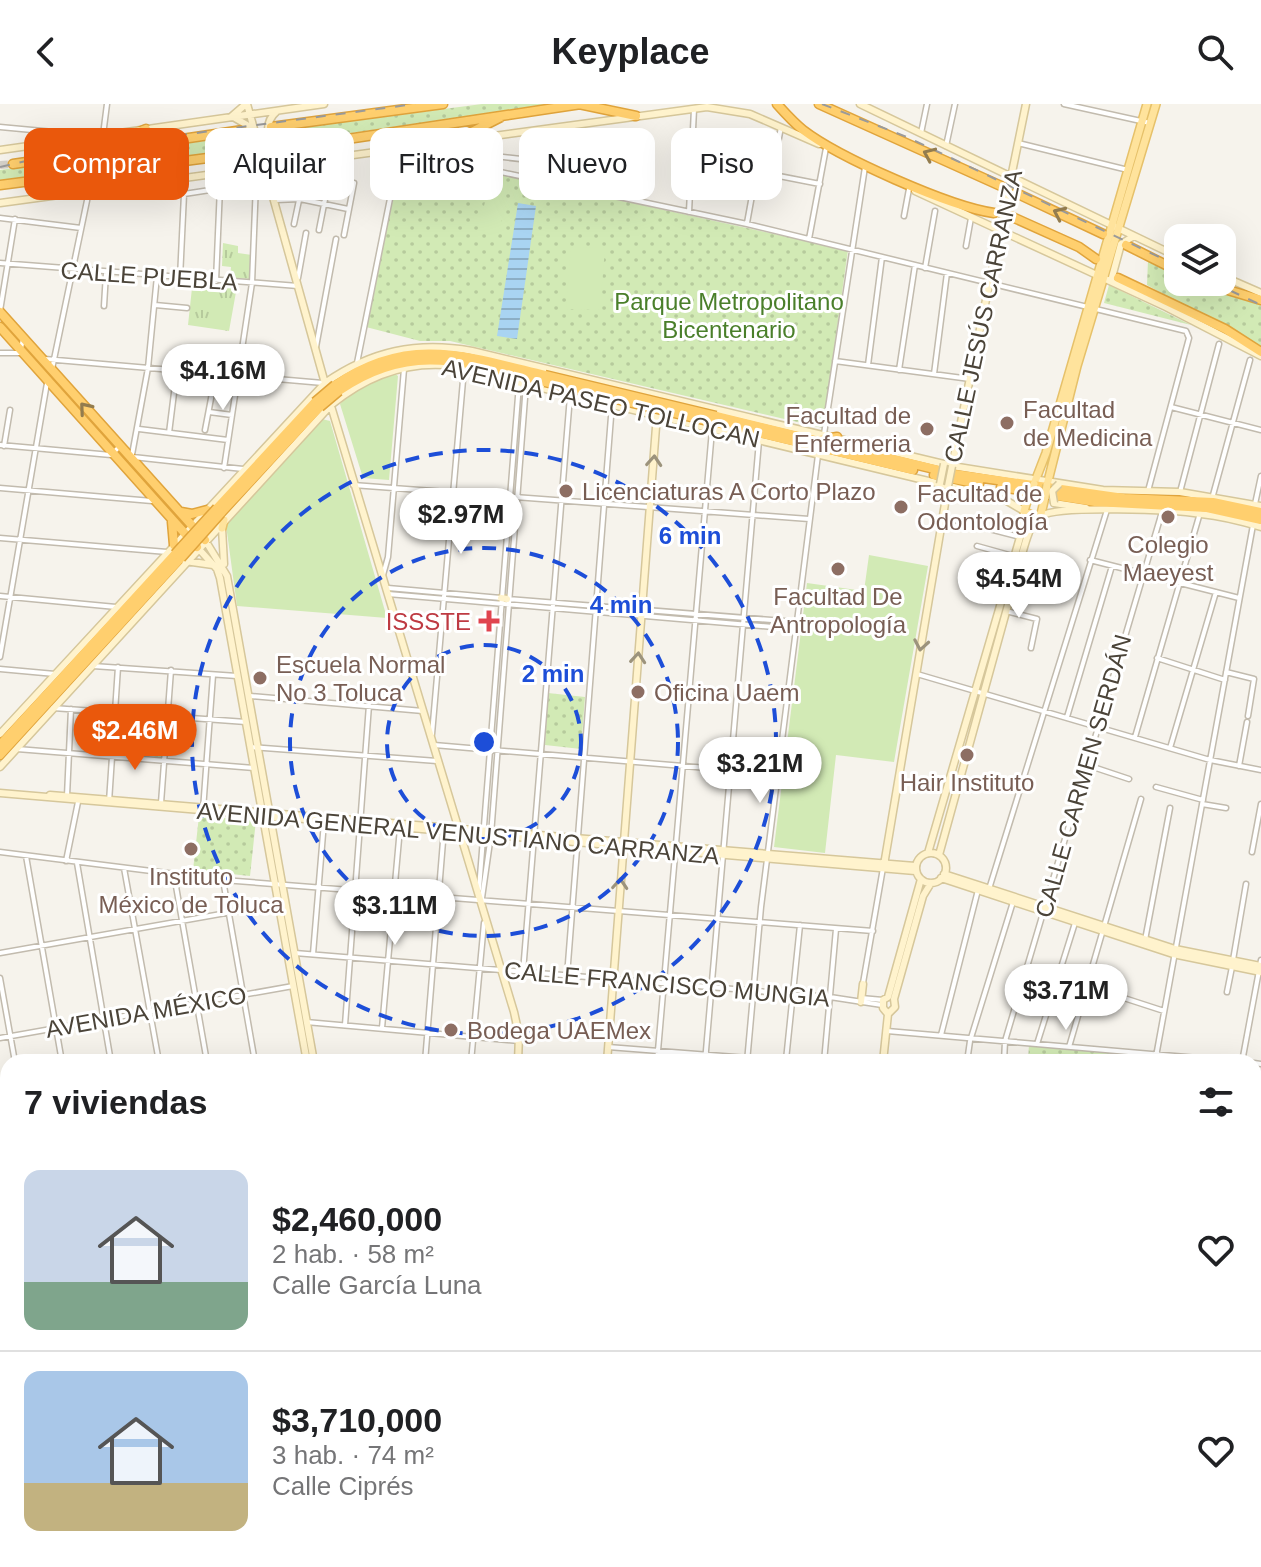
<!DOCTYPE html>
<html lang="es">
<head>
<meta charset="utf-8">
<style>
  body { margin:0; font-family:Arial,sans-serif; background:#f2f2f2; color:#202124; height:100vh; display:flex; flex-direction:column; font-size:30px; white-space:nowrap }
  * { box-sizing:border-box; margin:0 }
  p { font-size:26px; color:#757577 }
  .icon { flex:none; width:44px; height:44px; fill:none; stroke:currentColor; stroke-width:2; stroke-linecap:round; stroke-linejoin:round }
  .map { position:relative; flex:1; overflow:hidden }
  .panel { position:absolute; left:0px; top:950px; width:1262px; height:514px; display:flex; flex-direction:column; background:#fff; border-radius:24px 24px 0 0; box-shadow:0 8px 32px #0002 }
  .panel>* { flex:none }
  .guide { position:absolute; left:24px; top:24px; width:800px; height:72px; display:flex; gap:16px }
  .tools { position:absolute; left:1164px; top:120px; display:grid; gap:16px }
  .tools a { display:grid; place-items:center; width:72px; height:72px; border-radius:16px; background:#fff; box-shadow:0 8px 32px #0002; font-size:40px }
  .price { position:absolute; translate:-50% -68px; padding:0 18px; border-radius:28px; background:#fff; color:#222; font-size:26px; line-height:52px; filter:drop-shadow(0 2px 4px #0008) }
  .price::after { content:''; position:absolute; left:50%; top:48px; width:24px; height:18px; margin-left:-12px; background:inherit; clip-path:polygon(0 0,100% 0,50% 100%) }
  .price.on { background:#ea580c; color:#fff }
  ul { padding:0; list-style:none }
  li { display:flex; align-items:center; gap:24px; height:200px; padding:0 24px }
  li+li { border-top:2px solid #e0e0e0 }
  li span { display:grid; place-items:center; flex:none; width:224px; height:160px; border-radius:16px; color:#555 }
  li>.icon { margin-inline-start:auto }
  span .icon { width:96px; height:96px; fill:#fffc; stroke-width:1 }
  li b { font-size:34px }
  h2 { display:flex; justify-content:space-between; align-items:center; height:96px; padding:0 24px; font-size:34px }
  .chip { padding:0 28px; border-radius:16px; background:#fff; box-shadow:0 8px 32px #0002; font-size:28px; line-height:72px }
  .chip.on { background:#ea580c; color:#fff }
  header { display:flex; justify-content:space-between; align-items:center; height:104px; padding:0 24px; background:#fff; font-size:36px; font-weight:600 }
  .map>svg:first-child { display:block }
  .grass { fill:url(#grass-tufts) }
  .park { fill:url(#park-dots) }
  .pitch { fill:#d2eab5 }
  .water { fill:url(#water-rules) }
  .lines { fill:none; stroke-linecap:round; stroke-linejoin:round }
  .highway-tunnel { stroke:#d4d0c8; stroke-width:8; stroke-dasharray:8 4; stroke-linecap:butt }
  .street-casing { stroke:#c2bbae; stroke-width:7 }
  .secondary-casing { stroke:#d6c79b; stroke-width:9 }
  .primary-casing { stroke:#e6c16a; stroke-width:10 }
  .highway-casing { stroke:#e0a43c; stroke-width:11 }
  .street { stroke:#fff; stroke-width:4 }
  .secondary { stroke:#fff3cd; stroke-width:6 }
  .primary { stroke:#ffe39c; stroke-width:7 }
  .highway { stroke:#ffcf6e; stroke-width:8 }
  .rail { stroke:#9a9a9a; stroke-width:2; stroke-dasharray:10 10; stroke-linecap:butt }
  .secondary-bridge-casing { stroke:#d6c79b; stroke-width:9; stroke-linecap:butt }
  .primary-bridge-casing { stroke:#e6c16a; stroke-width:10; stroke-linecap:butt }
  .highway-bridge-casing { stroke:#e0a43c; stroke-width:11; stroke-linecap:butt }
  .secondary-bridge { stroke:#fff3cd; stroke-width:6 }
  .primary-bridge { stroke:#ffe39c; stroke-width:7 }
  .highway-bridge { stroke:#ffcf6e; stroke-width:8 }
  .oneway { stroke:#937c4e }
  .oneway2 { stroke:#9c937c }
  .ring { fill:none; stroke:#1d4ed8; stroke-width:4; stroke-dasharray:14 10 }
  .education-dot { fill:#8d6e63; stroke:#fff; stroke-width:3 }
  .health-dot { fill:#e0444e; stroke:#fff; stroke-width:3 }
  .labels { text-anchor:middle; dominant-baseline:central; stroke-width:6; stroke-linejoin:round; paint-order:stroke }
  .street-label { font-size:24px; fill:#4b4439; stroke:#fff }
  .park-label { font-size:24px; fill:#4a7f2a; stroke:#fff }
  .education-label { font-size:24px; fill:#785e54; stroke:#fff; text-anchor:start }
  .health-label { font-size:24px; fill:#be3a42; stroke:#fff; text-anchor:end }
  .centre { fill:#1d4ed8; stroke:#fff; stroke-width:4 }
  .ring-label { font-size:24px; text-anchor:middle; font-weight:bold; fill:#1d4ed8; stroke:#fff; stroke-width:6; stroke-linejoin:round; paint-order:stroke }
</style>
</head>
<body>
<header><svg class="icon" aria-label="back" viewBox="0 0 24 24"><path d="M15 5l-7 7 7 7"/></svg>Keyplace<svg class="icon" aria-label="search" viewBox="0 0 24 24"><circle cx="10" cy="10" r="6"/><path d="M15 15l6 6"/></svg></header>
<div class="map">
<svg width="1261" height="1463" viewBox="0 0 1261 1463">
  <defs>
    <pattern id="grass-tufts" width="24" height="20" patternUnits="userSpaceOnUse" patternTransform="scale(2)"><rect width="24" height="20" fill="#d2eab5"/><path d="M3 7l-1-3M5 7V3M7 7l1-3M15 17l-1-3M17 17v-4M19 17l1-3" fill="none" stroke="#b6ca9c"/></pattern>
    <pattern id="park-dots" width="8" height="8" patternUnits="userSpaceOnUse" patternTransform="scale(2)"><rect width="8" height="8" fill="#d2eab5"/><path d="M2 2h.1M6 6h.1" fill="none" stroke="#b6ca9c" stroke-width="1.8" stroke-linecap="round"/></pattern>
    <pattern id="water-rules" width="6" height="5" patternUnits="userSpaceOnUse" patternTransform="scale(2)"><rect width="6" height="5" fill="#a9d4f2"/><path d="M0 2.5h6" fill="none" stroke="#8caec5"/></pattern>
  </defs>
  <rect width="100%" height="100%" fill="#f6f3ec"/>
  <!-- grass -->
  <path class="grass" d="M223,139L238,142V149L252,151L251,175L230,174L231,163L222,162Z
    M224,181H231V187L236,188L229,227L188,221L192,184L224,187Z"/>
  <!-- park -->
  <path class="park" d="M482,0H549L264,42L261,29Z
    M246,31L250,44L0,77V66Z
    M409,50L848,146L823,324L450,237H420L366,223L402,52Z
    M1148,156L1178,168V178H1204L1261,201V244L1147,181Z
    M1109,181L1191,221L1104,199Z
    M548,589L585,593L581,645L545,641Z
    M118,611L164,615L161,653L115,649Z
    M199,712L256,716L250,772L193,766Z
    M1029,940L1151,951L1149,958H1028Z"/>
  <!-- pitch -->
  <path class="pitch" d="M487,90L507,95L498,132L478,126Z
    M571,143L605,144L600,206L566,205Z
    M394,269L398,272L389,376L363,374L340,300L352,287Z
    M322,315L330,317L387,514L237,502L226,421Z
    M869,451L928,462L894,658L836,651L825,749L774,743L807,479L864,487Z"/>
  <!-- water -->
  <path class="water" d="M518,99L536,102L517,235L497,232Z"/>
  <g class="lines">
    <!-- highway-tunnel -->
    <path class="highway-tunnel" d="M0,61L13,60"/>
    <defs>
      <path id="street" d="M1064,0L1150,19
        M0,23L75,30
        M553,25L558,80
        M921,29L927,0
        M103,31L107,0
        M478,36L479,51
        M1018,39L1128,66
        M946,42L955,0
        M414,44L420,51L747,120L1186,227L1189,234L1148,387
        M448,47L557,59
        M692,55L820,80
        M772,71L781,23
        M690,78L722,83
        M276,96L300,95L348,105
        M689,108L694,5
        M904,112L909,85
        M0,114L81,124
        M747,119L753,86
        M294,120L303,77
        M319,126L329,75
        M344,131L354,79
        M809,135L826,44
        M966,142L971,114
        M0,159L298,182
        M925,164L935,107
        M180,174L184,90L256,79L252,179L224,364
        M298,174L306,129
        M216,177L220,83
        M155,201L187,204
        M104,202L106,169
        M0,207L15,115
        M316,243L336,135
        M0,249H20L23,235
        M45,255L323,279
        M835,257L970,275
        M357,259L400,45
        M868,261L882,153
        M52,265L89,87
        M899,266L915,161
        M934,270L947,169
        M1171,303L1261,326
        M209,308L232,311
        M139,325L228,336
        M205,326L213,284
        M169,329L177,265
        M824,330L865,63
        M0,341L111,351L119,343
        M4,342L10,306
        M133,353L243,365
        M131,356L148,264L157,172
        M353,381L809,415
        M0,384L152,397
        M1180,388L1219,240
        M1213,391L1250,256
        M1255,400L1261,372
        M943,413L1020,433
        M0,434L167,448
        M977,442L1013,452
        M974,455L1011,464
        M1090,456L1239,494
        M383,471L388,453L404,265
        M388,484L501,494
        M388,490L796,525
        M0,492L116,503
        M507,495L797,518
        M1006,507L1037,515L1031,544
        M0,553L47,279
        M1157,554L1225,576
        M93,562L237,572
        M0,565L55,570
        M1226,568L1254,575L1248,612
        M917,570L1210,656L1261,666
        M250,592L423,607
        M53,604L246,618
        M1067,613L1112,462
        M432,630L464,265
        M1135,633L1200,409
        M434,641L778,670
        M250,643L437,657
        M1170,644L1216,488
        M17,645L254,664
        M1087,661L1129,675
        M1239,662L1247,618
        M1156,683L1203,696
        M67,692L71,605
        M109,698L118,563
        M161,699L171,566
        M1202,700L1226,704
        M203,706L213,571
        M0,748L223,776L873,827
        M1252,748L1261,700
        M26,752L62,958
        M66,757L78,698
        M77,759L111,958
        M124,764L159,958
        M174,771L207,958
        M223,776L255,958
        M479,785L519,280
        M989,785L1107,406
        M482,794L491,731L526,281
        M1145,836L1170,704
        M0,849L277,800
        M295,849L830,893L882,901
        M313,850L324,718
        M1233,856L1246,780
        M523,868L570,292
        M567,872L612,300
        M0,874L15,958
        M863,879L883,764
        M1087,882L1164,907
        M1227,888L1232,863
        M861,894L883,896
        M306,918L519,937
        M345,921L369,601
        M382,924L400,724
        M887,927L1244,958
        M941,931L978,786
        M0,934L293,882
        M1037,940L1075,819
        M608,943L800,958
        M1069,943L1141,695
        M786,956L800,821
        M425,958L444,725
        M471,958L484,819
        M657,958L712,326
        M705,958L759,337
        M747,958L761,803L818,351
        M824,958L836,825
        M967,958L970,937L1013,798
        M1004,958L1005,937L1162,408
        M1155,958L1253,421
        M1242,958L1261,856
        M1254,959L1261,960
        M0,1019L8,1018
        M0,1032L8,1033
        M1254,1046H1261
        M1254,1072L1261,1073
        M1254,1128L1261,1122
        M1254,1140L1261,1141
        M0,1143L8,1147
        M0,1212H8
        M1254,1236V1248
        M0,1251L8,1252
        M1260,1318L1261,1308
        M1254,1433L1257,1410
        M832,1460L863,1463
        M28,1463V1456
        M114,1463L115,1456
        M207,1463V1456
        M616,1463L617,1456
        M659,1463L660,1456
        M701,1463L702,1456
        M747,1463V1456
        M783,1463L784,1456
        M926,1463L927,1456
        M1015,1463L1016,1456
        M1104,1463L1105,1456
        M1176,1463L1177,1456
        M1211,1463L1212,1456
        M1250,1463L1251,1456"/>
      <path id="secondary" d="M247,0L326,283
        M860,0L1178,153
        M277,7C262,20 269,35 274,52L287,59
        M231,13L246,0
        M235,14L247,21C252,38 261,54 246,66
        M0,46L324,0
        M915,87L1166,203L1261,252
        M0,99L707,3L750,10L819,40
        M1222,172L1261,189
        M1111,177L1121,140L1134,132
        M331,302L514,908L519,931L518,958
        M952,362L1026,0
        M1054,399L1086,404
        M222,424L224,460
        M205,436L227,472L314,958
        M197,443L217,465L220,474L307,958
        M185,457L213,461
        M501,494L507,495
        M0,630L325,279C371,247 417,237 472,247L952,362L1103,386L1180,388L1261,402
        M0,663L331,301C365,273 402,258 446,261L974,388L1007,397L1024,407L1023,423L928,749
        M0,689L915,767
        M50,691L915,762
        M916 764a15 15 0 1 1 30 0a15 15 0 1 1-30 0Z
        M939,751L1022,450C1026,438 1029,420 1041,412C1057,401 1176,406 1201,410C1221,412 1241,417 1261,423
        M884,761L948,382
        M944,770L1175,845L1261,862
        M941,774L1173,850L1261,868
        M861,898L863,880
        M888,910L883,904V896L888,893L921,775
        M888,910L895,903L894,895L923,792L931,779
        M607,958L657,310
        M883,958L888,910
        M0,1020L8,1029
        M0,1121H8
        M1254,1224L1261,1225
        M0,1304L8,1305
        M1254,1409L1261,1410
        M0,1418L8,1419
        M354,1456L404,1463
        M295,1463L296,1456
        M475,1463L476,1456
        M570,1463V1456
        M832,1463L833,1456"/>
      <path id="primary" d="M1034,380L1046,349L1147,0
        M1047,381L1077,262L1156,0
        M1029,391L1024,407L1035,413L1041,410L1045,393
        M222,424L224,416"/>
      <path id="highway" d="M579,0L636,12
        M777,0C785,9 793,18 803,26C838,53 950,103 994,109
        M819,0L1001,82
        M271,23L443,0
        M448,40L501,13
        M103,43L146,25
        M274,46L581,0
        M13,60L243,26
        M126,66L174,76
        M0,81L246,49
        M1016,89L1103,130
        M1010,112L1079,143L1096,155
        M1126,141L1178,167
        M1118,174L1225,225L1261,248
        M1201,178L1261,196
        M0,208L205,436
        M0,223L197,443
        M335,281C408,230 467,252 545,271
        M339,287C411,237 467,259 545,278
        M716,312L955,370L1124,394L1213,398L1261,408
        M716,319L913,366
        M820,336L837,333
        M934,371L979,380
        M1001,383L1095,398L1207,404L1261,416
        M217,404L315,298
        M181,408L192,410L207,406
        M221,409L320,303
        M172,418L174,441
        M0,641L175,450
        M0,651L181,454"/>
    </defs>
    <!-- street casing -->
    <use href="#street" class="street-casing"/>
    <!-- secondary casing -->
    <use href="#secondary" class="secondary-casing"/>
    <!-- primary casing -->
    <use href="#primary" class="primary-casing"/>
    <!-- highway casing -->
    <use href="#highway" class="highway-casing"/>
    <!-- street -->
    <use href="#street" class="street"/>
    <!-- secondary -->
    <use href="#secondary" class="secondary"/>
    <!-- primary -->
    <use href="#primary" class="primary"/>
    <!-- highway -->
    <use href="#highway" class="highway"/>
    <!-- rail -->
    <path class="rail" d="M822,0L907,33L1178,162
      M0,63L83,44L415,0
      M1212,178L1261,201"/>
    <defs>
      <path id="secondary-bridge" d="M940,380L944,360
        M948,382L952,362
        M1054,399L1052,387L1059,380"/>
      <path id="primary-bridge" d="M1029,391L1034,380
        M1045,393L1047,381"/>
      <path id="highway-bridge" d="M545,271L716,312
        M545,278L716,319
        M315,298L335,281
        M320,303L339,287
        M175,450L217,404
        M181,454L221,409"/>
    </defs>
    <!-- secondary-bridge casing -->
    <use href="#secondary-bridge" class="secondary-bridge-casing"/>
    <!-- primary-bridge casing -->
    <use href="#primary-bridge" class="primary-bridge-casing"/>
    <!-- highway-bridge casing -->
    <use href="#highway-bridge" class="highway-bridge-casing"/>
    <!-- secondary-bridge -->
    <use href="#secondary-bridge" class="secondary-bridge"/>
    <!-- primary-bridge -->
    <use href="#primary-bridge" class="primary-bridge"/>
    <!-- highway-bridge -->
    <use href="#highway-bridge" class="highway-bridge"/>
  </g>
  <!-- one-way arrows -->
  <defs><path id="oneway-chevron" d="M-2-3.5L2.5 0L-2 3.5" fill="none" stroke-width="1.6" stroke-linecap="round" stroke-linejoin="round" transform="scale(2)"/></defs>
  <g class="oneway">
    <use href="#oneway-chevron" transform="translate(929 50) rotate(-156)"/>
    <use href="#oneway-chevron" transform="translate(1059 109) rotate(-155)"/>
    <use href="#oneway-chevron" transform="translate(85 304) rotate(-130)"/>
  </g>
  <g class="oneway2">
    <use href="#oneway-chevron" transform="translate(654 357) rotate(-86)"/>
    <use href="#oneway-chevron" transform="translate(921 541) rotate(100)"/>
    <use href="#oneway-chevron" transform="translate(638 554) rotate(-85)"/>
    <use href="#oneway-chevron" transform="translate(620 780) rotate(-86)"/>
  </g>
  <!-- distance rings -->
  <g class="ring">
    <circle cx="484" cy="638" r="97"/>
    <circle cx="484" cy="638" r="194"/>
    <circle cx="484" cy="638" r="292"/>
  </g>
  <!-- markers -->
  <g class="education-dot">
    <circle cx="1007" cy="319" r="8"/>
    <circle cx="927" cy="325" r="8"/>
    <circle cx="566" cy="387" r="8"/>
    <circle cx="901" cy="403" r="8"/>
    <circle cx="1168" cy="413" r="8"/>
    <circle cx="838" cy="465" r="8"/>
    <circle cx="260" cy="574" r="8"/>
    <circle cx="638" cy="588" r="8"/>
    <circle cx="967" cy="651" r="8"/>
    <circle cx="191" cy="745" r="8"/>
    <circle cx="451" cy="926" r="8"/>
  </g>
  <path class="health-dot" d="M485 505h8v8h8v8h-8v8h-8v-8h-8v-8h8z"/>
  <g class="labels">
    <!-- street labels -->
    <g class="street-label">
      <text transform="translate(149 172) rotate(4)">CALLE PUEBLA</text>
      <text transform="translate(983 212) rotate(-78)">CALLE JESÚS CARRANZA</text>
      <text transform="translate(601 299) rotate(13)">AVENIDA PASEO TOLLOCAN</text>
      <text transform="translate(1083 672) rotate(-74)">CALLE CARMEN SERDÁN</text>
      <text transform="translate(458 729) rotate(5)">AVENIDA GENERAL VENUSTIANO CARRANZA</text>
      <text transform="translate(667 880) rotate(5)">CALLE FRANCISCO MUNGIA</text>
      <text transform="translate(146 908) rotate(-10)">AVENIDA MÉXICO</text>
    </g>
    <!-- park labels -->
    <g class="park-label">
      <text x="729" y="197">Parque Metropolitano<tspan x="729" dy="28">Bicentenario</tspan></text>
    </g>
    <!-- education labels -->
    <g class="education-label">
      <text x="1023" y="305">Facultad<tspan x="1023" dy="28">de Medicina</tspan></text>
      <text x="911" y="311" text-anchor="end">Facultad de<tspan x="911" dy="28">Enfermeria</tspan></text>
      <text x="582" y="387">Licenciaturas A Corto Plazo</text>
      <text x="917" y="389">Facultad de<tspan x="917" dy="28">Odontología</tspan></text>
      <text x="1168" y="440" text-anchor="middle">Colegio<tspan x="1168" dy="28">Maeyest</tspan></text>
      <text x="838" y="492" text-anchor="middle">Facultad De<tspan x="838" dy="28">Antropología</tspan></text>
      <text x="276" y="560">Escuela Normal<tspan x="276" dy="28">No 3 Toluca</tspan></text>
      <text x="654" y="588">Oficina Uaem</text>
      <text x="967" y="678" text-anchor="middle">Hair Instituto</text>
      <text x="191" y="772" text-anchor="middle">Instituto<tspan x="191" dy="28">México de Toluca</tspan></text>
      <text x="467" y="926">Bodega UAEMex</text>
    </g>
    <!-- health labels -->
    <g class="health-label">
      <text x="471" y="517">ISSSTE</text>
    </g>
  </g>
  <circle cx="484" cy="638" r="12" class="centre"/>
  <g class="ring-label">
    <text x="690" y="440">6 min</text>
    <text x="621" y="509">4 min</text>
    <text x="553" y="578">2 min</text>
  </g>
</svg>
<div class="tools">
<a><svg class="icon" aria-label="layers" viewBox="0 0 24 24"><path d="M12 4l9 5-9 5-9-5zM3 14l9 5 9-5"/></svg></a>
</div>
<b class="price" style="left:223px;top:308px">$4.16M</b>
<b class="price" style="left:461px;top:452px">$2.97M</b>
<b class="price" style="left:1019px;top:516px">$4.54M</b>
<b class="price on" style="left:135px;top:668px">$2.46M</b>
<b class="price" style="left:760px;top:701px">$3.21M</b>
<b class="price" style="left:395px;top:843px">$3.11M</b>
<b class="price" style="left:1066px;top:928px">$3.71M</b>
<div class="guide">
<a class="chip on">Comprar</a>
<a class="chip">Alquilar</a>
<a class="chip">Filtros</a>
<a class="chip">Nuevo</a>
<a class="chip">Piso</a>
</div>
<section class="panel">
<h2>7 viviendas<svg class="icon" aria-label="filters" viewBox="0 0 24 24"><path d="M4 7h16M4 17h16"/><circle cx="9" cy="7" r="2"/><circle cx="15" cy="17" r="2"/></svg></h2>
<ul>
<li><span style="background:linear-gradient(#c9d6e8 70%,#7fa58c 0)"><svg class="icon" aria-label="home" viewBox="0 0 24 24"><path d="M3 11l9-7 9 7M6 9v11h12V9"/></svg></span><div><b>$2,460,000</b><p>2 hab. · 58 m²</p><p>Calle García Luna</p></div><svg class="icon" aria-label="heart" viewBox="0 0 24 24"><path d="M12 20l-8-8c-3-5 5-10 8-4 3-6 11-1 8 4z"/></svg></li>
<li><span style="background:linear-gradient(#a9c7e8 70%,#c2b280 0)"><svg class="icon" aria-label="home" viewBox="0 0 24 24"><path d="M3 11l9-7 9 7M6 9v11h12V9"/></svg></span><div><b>$3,710,000</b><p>3 hab. · 74 m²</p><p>Calle Ciprés</p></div><svg class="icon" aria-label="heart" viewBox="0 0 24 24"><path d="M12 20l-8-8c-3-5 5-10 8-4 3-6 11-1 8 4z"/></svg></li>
</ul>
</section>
</div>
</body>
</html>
